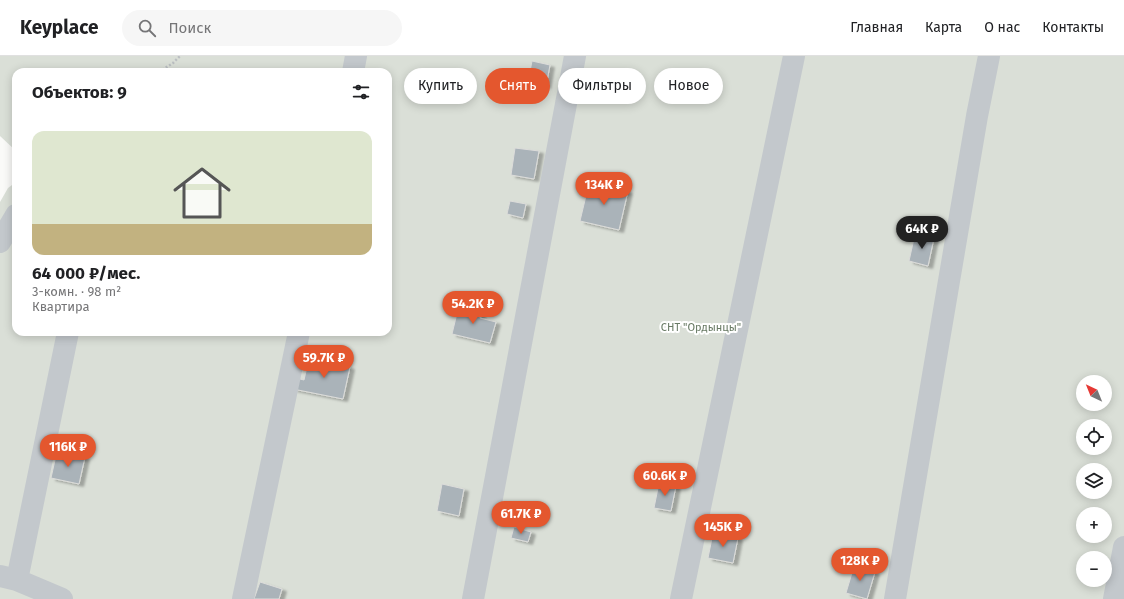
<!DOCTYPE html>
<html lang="ru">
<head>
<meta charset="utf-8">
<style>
  body { margin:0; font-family:"Fira Sans",sans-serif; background:#f6f6f6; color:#202124; height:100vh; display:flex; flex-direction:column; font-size:15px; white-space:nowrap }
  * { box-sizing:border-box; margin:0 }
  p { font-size:13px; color:#757577 }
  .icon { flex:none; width:22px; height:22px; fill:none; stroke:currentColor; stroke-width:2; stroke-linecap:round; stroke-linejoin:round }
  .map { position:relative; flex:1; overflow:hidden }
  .side { position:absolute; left:12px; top:12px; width:380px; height:268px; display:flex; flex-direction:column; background:#fff; border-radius:12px; box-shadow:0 2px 10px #0003 }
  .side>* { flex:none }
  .top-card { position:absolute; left:404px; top:12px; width:380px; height:36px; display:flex; gap:8px }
  .needle { width:26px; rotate:317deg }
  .fabs { position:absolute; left:1076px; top:319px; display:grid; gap:8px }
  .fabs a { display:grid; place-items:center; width:36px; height:36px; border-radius:50%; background:#fff; box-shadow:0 2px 10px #0003; font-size:20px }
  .price { position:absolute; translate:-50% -34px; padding:0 9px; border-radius:14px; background:#e4572e; color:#fff; font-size:13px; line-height:26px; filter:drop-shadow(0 1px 2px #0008) }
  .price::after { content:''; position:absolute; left:50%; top:24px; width:12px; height:9px; margin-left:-6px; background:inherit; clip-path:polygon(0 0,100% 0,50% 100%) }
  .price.selected { background:#222; color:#fff }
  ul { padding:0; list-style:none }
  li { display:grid; align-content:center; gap:8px; height:212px; padding:0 20px }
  li span { display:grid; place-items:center; height:124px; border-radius:12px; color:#555 }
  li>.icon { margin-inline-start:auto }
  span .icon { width:72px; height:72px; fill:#fffc; stroke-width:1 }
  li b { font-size:17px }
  h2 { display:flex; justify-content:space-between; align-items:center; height:48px; padding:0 20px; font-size:17px }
  .pill { padding:0 14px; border-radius:18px; background:#fff; box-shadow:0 2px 10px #0003; font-size:14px; line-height:36px }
  .pill.selected { background:#e4572e; color:#fff }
  header { display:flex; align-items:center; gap:24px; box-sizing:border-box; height:56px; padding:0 20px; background:#fff; border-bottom:1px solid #e0e0e0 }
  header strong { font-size:19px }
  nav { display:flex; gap:22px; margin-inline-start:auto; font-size:14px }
  .search { width:280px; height:36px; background:#f6f6f6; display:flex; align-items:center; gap:10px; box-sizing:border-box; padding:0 14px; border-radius:22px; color:#757577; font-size:15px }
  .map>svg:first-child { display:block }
  .green { fill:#dadfd7; fill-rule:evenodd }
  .building { fill:#aab3b9; stroke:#dcdcda; filter:url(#shadow) }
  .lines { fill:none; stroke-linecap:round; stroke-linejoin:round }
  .path { stroke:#bbbfc2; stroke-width:2.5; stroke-dasharray:2 2; stroke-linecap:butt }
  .minor { stroke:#c3c8cc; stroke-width:22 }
  .labels { text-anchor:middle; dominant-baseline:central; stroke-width:4; stroke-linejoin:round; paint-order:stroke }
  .park-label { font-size:11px; fill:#687a64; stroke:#fff }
</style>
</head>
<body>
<header>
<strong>Keyplace</strong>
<div class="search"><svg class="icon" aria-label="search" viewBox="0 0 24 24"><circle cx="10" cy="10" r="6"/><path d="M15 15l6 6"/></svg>Поиск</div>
<nav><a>Главная</a><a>Карта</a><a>О нас</a><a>Контакты</a></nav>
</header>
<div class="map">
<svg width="1124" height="543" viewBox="0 0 1124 543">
  <defs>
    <filter id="shadow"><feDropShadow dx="4.5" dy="2.5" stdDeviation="1" flood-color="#0004"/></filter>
  </defs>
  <rect width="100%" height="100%" fill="#fafaf8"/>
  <!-- green -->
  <path class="green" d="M0,0H1124V543H0V146L8,132L16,126V276H388V16H16V95L0,80ZM1083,326H1105V348H1083ZM1083,370H1105V392H1083ZM1083,414H1105V436H1083ZM1083,458H1105V480H1083ZM1083,502H1105V524H1083Z"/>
  <!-- building -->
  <path class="building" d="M532,5L550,9L546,30L528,26Z
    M515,92L539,95L534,123L511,119Z
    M589,127L628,135L619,174L580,165Z
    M510,145L526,148L523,162L507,158Z
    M915,178L934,182L928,210L909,205Z
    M459,249L482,255L480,262L496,266L490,287L452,278Z
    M309,302L350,311L343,343L293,333L296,322L304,324Z
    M57,395L85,401L79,428L51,422Z
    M659,427L676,430L671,455L654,452Z
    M442,428L464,433L459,460L437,455Z
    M514,471L531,476L528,486L511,482Z
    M713,477L738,482L733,507L708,502Z
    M854,510L875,516L867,543L846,537Z
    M260,526L282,533L279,543H254Z"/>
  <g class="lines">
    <!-- path -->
    <path class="path" d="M159,16L173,7L180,0"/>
    <!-- minor -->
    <path class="minor" d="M353,16L356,0
      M0,186L16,159
      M0,520L17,524L62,543
      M17,524L68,276
      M243,543L299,276
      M473,543L575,0
      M681,543L794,0
      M895,543L977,60L989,0
      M1114,543L1124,491"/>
  </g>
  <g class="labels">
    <!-- park labels -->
    <g class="park-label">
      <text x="701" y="271">СНТ "Ордынцы"</text>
    </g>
  </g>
</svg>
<div class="fabs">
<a><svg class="needle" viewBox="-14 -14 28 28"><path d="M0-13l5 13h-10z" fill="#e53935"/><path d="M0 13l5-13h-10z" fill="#757577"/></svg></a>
<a><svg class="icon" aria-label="locate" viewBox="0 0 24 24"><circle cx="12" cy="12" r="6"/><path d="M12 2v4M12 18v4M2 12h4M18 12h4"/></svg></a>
<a><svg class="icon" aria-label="layers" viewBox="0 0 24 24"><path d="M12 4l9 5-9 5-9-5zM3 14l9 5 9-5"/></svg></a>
<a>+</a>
<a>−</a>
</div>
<b class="price" style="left:604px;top:150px">134K ₽</b>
<b class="price selected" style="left:922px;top:194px">64K ₽</b>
<b class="price" style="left:473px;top:269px">54.2K ₽</b>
<b class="price" style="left:324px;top:323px">59.7K ₽</b>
<b class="price" style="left:68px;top:412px">116K ₽</b>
<b class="price" style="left:665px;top:441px">60.6K ₽</b>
<b class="price" style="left:521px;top:479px">61.7K ₽</b>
<b class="price" style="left:723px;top:492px">145K ₽</b>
<b class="price" style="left:860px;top:526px">128K ₽</b>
<div class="top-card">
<a class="pill">Купить</a>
<a class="pill selected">Снять</a>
<a class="pill">Фильтры</a>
<a class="pill">Новое</a>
</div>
<section class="side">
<h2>Объектов: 9<svg class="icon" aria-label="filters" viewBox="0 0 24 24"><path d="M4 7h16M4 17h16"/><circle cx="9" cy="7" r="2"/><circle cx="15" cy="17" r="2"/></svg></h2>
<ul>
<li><span style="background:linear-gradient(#dfe7d0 75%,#c2b280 0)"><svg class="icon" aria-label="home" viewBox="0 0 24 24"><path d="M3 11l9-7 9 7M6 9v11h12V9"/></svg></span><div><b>64 000 ₽/мес.</b><p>3-комн. · 98 m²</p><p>Квартира</p></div></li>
</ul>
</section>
</div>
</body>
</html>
